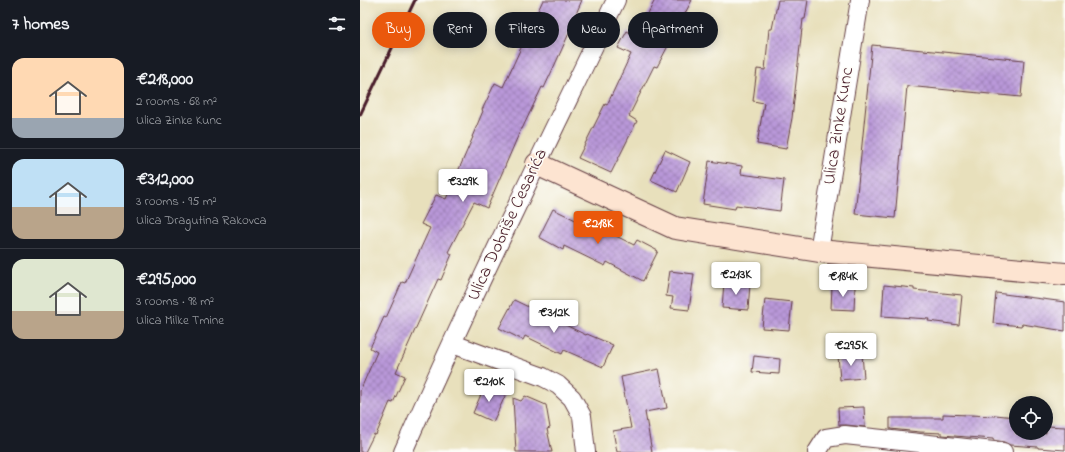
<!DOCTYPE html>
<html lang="en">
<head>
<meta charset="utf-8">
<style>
  body { margin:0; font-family:"Indie Flower",sans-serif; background:#20242c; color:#f1f3f6; height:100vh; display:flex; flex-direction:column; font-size:15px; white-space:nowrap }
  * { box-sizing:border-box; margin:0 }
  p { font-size:13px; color:#9ea1a6 }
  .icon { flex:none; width:22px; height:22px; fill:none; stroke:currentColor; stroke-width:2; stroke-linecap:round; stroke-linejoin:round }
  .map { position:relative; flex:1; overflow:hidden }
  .details { display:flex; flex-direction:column; background:#171b24; width:360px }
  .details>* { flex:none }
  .top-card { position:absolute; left:12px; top:12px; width:380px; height:36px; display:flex; gap:8px }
  .buttons { position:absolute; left:649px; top:396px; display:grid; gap:8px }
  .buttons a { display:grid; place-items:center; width:44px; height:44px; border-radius:50%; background:#171b24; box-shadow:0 2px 10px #0003; font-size:20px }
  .price { position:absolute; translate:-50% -34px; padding:0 9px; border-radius:4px; background:#fff; color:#222; font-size:13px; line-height:26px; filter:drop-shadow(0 1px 2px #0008) }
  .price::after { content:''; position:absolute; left:50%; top:24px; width:12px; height:9px; margin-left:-6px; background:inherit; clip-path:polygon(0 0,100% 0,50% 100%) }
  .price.selected { background:#ea580c; color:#fff }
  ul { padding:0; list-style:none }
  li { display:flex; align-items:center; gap:12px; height:100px; padding:0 12px }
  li+li { border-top:1px solid #363941 }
  li span { display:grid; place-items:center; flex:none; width:112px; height:80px; border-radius:12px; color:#555 }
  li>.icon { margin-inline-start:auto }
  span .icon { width:48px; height:48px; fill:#fffc; stroke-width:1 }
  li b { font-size:17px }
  h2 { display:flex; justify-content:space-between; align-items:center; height:48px; padding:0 12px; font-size:17px }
  .pill { padding:0 14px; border-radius:18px; background:#171b24; box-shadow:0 2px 10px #0003; font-size:14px; line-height:36px }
  .pill.selected { background:#ea580c; color:#fff }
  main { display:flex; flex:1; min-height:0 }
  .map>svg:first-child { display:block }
  .building { fill:url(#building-cross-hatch) }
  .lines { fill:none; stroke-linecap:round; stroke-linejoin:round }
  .street-casing { stroke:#623c41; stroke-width:20 }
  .secondary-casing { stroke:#623c41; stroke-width:24 }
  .street { stroke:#fff; stroke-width:18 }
  .secondary { stroke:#fde4d1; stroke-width:22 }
  .rail { stroke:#4a1f2b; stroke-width:3 }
  .labels { text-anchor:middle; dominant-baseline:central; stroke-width:3; stroke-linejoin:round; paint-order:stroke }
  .street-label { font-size:18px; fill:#4a1f2b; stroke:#fdfcf7 }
</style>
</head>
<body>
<main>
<section class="details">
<h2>7 homes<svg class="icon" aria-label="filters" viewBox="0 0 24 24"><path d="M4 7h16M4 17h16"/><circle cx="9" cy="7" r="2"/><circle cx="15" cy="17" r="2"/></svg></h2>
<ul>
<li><span style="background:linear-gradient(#ffd9b3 75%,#9aa5b1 0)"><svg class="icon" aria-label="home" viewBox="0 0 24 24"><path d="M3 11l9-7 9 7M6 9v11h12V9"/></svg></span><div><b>€218,000</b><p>2 rooms · 68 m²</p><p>Ulica Zinke Kunc</p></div></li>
<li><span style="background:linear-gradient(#bfe0f5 60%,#b9a48a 0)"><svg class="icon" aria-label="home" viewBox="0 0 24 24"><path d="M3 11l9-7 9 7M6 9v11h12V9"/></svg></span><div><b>€312,000</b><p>3 rooms · 95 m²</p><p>Ulica Dragutina Rakovca</p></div></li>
<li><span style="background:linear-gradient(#dfe7d0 65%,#b9a48a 0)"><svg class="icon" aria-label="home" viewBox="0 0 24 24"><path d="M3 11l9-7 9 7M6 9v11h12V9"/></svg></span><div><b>€295,000</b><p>3 rooms · 98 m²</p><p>Ulica Milke Tmine</p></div></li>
</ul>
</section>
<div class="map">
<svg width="705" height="452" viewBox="0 0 705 452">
  <defs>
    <pattern id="building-cross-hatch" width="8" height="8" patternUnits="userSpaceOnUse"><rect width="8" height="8" fill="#b998d9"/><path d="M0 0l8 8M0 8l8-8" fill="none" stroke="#987bb0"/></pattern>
  </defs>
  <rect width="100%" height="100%" fill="#fdfcf7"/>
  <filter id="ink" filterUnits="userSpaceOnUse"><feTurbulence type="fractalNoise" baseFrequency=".025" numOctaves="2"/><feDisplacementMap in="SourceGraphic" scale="8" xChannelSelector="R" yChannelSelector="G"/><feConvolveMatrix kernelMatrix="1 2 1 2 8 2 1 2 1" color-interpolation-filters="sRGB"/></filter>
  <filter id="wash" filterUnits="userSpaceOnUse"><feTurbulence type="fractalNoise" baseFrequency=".012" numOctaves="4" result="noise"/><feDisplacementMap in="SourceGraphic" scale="16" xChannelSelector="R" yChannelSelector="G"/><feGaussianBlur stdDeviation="0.9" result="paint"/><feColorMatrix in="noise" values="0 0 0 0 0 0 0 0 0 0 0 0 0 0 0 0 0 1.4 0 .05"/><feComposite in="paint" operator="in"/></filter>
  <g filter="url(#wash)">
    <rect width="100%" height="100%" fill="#e8e0bc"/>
    <g id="blocks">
      <!-- building -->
      <path class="building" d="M183,0H222L213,21L214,22L197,60L184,88L182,87L162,129H161L127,208L114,202L88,252L92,254L81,280L78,279L36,372L45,376L33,403L30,402L16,435L14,434L5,452H0V391L17,352L10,348L24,317L26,318L42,282L45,283L70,228L61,224L76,195L86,199L113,137H112L123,111L122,110L135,83L143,87Z
        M295,0H332L297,67L294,66L269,116L277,121L251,173L218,158L245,104L247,105L271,54L258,48L267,31L276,36Z
        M418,0H448L445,19H443L432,118L426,149L397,144L404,103L393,101L397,69L405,70L409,29H412Z
        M512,45L664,60L661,97L547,86L535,218L495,214Z
        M305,150L330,162L317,192L291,180Z
        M349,161L382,166L381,174L424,180L420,211L376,205L375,209L343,204Z
        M193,209L236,230L238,227L274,245L277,240L298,251L283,281L247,262L245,266L204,246L203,250L179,237Z
        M310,271L334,274L329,310L311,308L313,297L306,296Z
        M364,282L390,284L388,310L362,308Z
        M472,285L495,286L494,310L471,309Z
        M524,285L554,288V290L602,295L599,325L568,321L569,319L522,316Z
        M636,293L705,302V331L662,324L661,326L633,323Z
        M405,299L432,302L429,330L402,328Z
        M154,300L226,335L227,334L253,345L243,367L204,350L202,354L165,336L163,340L139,328Z
        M502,354L504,378L480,380L478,355Z
        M394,356L420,359L419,374L392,372Z
        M299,369L307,408L285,412L292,452H257L253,431L271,428L261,377Z
        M125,385L146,394L133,422L113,413Z
        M165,396L186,405L190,428L187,429L192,452H156L153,398L161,401Z
        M504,407L505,427L486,425H479L478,408Z
        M583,414L635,416V415L656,417V433H686V426L705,427V450L678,448V447L650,445L644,442L633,440V439L582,435V433L560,432L530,429V418H583Z"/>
    </g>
  </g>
  <g filter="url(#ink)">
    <use href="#blocks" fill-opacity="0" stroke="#623c41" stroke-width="1"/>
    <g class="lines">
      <defs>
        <path id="street" d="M459,251L500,0
          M93,344L183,377L198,385L212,398L222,416L226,452
          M43,452C110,299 184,150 256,0
          M457,452L466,438L485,435L643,452"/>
        <path id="secondary" d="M177,164L315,228L459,251L705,274"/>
      </defs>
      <!-- street casing -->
      <use href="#street" class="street-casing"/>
      <!-- secondary casing -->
      <use href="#secondary" class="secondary-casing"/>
      <!-- street -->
      <use href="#street" class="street"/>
      <!-- secondary -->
      <use href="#secondary" class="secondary"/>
      <!-- rail -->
      <path class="rail" d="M0,115L55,0"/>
    </g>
  </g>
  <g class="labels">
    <!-- street labels -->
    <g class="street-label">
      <text transform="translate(479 126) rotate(-81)">Ulica Zinke Kunc</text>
      <text transform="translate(148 225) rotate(-65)">Ulica Dobriše Cesarića</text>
    </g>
  </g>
</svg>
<div class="buttons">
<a><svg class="icon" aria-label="locate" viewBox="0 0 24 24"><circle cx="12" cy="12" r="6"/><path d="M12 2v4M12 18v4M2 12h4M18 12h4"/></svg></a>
</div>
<b class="price" style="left:103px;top:203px">€329K</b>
<b class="price selected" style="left:238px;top:245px">€218K</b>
<b class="price" style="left:376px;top:296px">€213K</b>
<b class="price" style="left:483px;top:298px">€184K</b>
<b class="price" style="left:194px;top:334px">€312K</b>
<b class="price" style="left:491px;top:367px">€295K</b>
<b class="price" style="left:129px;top:403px">€210K</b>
<div class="top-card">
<a class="pill selected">Buy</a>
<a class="pill">Rent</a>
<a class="pill">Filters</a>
<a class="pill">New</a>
<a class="pill">Apartment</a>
</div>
</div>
</main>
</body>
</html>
